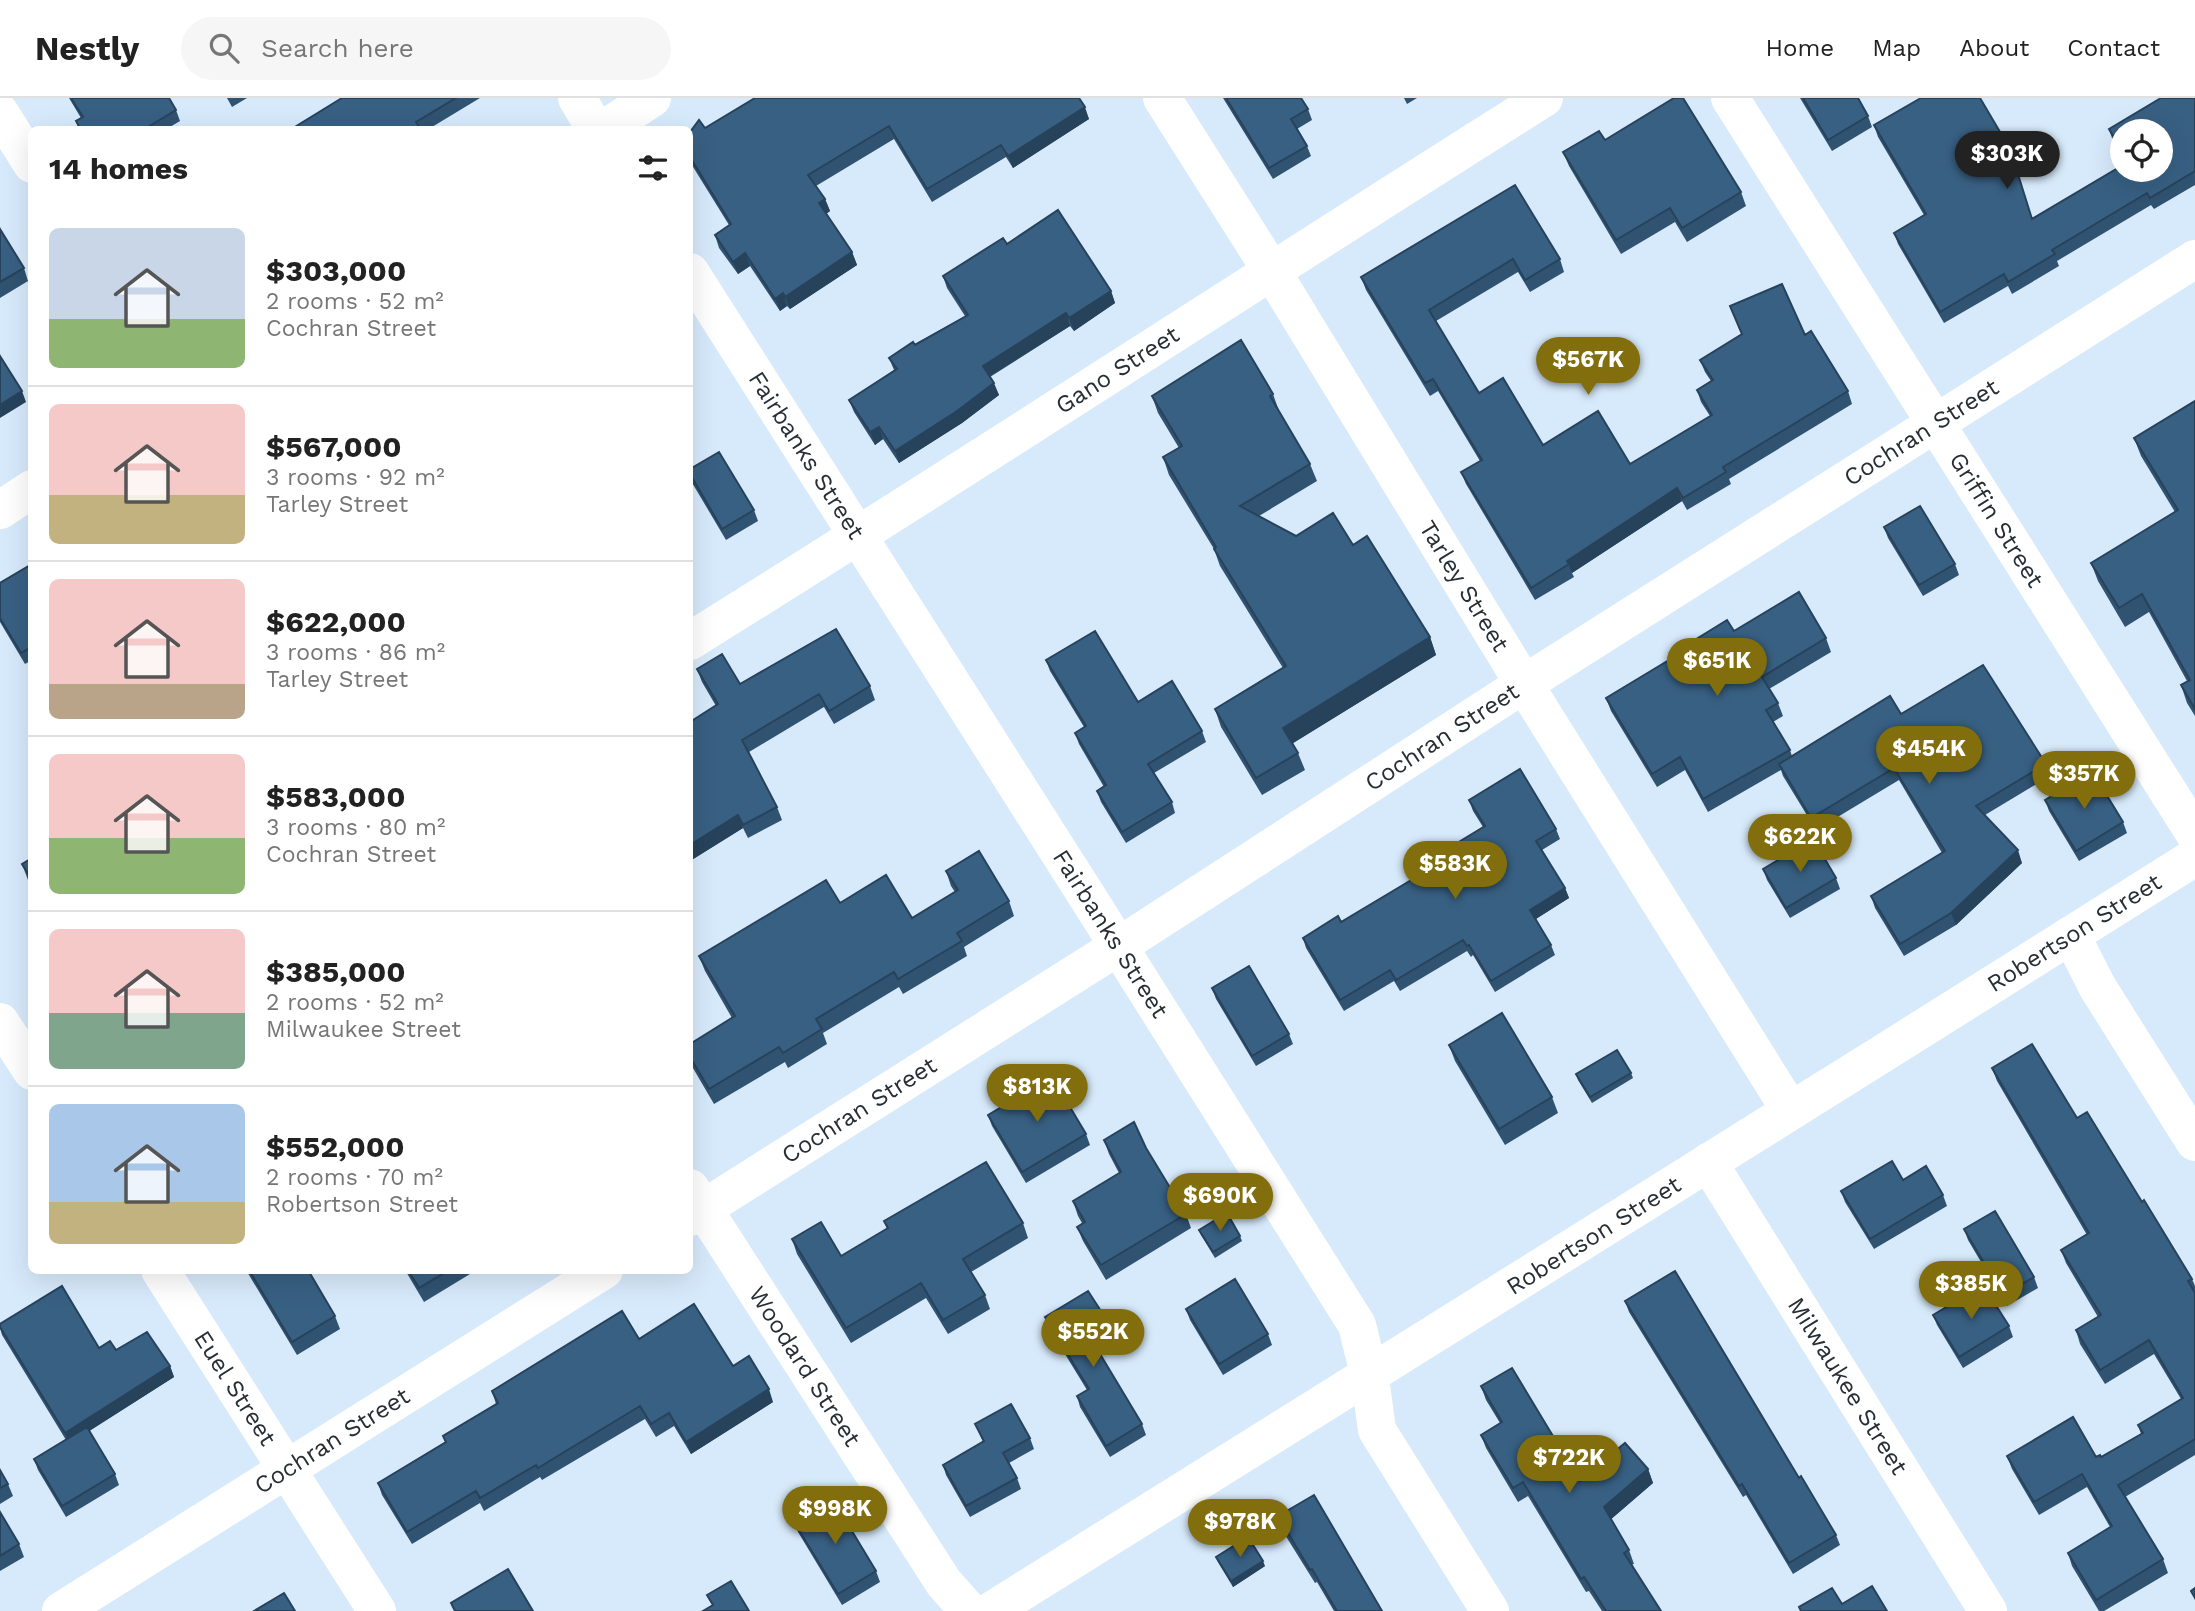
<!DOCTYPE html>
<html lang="en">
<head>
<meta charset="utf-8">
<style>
  body { margin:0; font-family:"Work Sans",sans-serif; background:#f6f6f6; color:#222; height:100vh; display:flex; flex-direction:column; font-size:26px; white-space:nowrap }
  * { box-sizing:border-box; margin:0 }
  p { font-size:23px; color:#767676 }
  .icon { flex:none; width:38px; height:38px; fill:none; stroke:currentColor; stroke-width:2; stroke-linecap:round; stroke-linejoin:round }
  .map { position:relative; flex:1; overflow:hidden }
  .details { position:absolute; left:28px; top:28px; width:665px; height:1148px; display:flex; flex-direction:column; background:#fff; border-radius:10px; box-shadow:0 7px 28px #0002 }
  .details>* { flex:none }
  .tools { position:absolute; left:2110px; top:21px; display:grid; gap:14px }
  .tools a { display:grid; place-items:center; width:63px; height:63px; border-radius:50%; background:#fff; box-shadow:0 7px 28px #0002; font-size:35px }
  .price { position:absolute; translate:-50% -60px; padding:0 16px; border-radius:24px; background:#826e0c; color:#fff; font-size:23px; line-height:46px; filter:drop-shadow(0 2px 4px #0008) }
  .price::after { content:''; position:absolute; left:50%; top:42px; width:21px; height:16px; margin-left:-10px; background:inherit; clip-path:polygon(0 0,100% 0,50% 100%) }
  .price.active { background:#222; color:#fff }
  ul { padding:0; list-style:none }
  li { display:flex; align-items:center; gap:21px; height:175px; padding:0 21px }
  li+li { border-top:2px solid #e0e0e0 }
  li span { display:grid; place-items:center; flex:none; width:196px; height:140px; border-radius:10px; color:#555 }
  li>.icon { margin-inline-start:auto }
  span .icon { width:84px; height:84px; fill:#fffc; stroke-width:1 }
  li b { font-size:30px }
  h2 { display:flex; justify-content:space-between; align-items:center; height:84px; padding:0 21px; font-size:30px }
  header { display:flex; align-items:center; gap:42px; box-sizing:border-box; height:98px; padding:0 35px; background:#fff; border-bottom:2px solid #e0e0e0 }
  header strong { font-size:33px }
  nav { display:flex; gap:38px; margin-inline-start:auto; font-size:24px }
  .search { width:490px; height:63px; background:#f6f6f6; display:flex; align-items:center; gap:18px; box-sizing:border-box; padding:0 24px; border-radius:38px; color:#767676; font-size:26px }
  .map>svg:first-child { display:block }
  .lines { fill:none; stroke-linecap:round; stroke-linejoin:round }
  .minor { stroke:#fff; stroke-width:38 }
  .wall { fill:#305371 }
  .shaded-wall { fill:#27435c }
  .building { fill:#386083; stroke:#27435c; stroke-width:2 }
  .labels { text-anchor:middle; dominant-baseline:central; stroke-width:7; stroke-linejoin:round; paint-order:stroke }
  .street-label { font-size:24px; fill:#272e34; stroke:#fff }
</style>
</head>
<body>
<header>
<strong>Nestly</strong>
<div class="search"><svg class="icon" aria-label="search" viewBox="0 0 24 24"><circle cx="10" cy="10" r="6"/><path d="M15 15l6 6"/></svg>Search here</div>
<nav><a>Home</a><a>Map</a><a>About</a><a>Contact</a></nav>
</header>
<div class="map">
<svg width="2195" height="1513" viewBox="0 0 2195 1513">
  <rect width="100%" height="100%" fill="#d7eafb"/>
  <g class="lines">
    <!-- minor -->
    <g class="minor">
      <path d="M577,0L596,32"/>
      <path id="s1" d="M1162,0L1271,172L1524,586L1790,1012"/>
      <path id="s2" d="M1730,0L2195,736"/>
      <path d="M0,15L32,66"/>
      <path d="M603,32L652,0"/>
      <path id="s3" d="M690,174L1090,803L1357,1227L1370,1280L1377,1332L1490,1513"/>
      <path d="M0,412L32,391"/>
      <path id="s4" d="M690,543C976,365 1258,180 1544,0"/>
      <path d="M2071,837L2098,890L2195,1044"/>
      <path d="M0,924L32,973"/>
      <path id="s5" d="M1708,1064L1988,1513"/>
      <path id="s6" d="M690,1090L944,1485L969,1513"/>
      <path id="s7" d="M690,1119L1119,848L1524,586L2195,161"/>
      <path id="s8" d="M160,1172L377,1513"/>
      <path id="s9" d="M61,1513L604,1172"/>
      <path id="s10" d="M991,1513C1394,1265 1794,1011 2195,759"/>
    </g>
  </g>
  <!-- wall -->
  <path class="wall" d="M69,0H169L176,12L180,23L165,32H79L76,23L81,20Z
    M227,0H247L232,9Z
    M342,0H480L427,32H290Z
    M753,0H1079L1089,21L1013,70L1006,59L932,104L894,41L816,88L825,101L830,113L826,116L852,154L857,167L790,211L787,208L780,213L750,168L738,176L719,150L715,137L729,127L690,64V34L705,30L753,1Z
    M1223,0H1301L1308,11L1312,22L1297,31L1307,48L1311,58L1273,81Z
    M1404,0H1417L1407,6Z
    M1800,0H1858L1868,18L1872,29L1832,53Z
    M2195,0V87L2154,111L2151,107L2057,163L2059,168L2012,196L2008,188L1944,225L1898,146L1894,135L1924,117L1878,39L1874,27L2010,51L2032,121L2161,72L2123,33V59L2113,43L2109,31Z
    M1605,42L1741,94L1746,108L1687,144L1675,124L1621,156L1569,68L1563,54Z
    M1515,87L1560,161L1564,174L1530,194L1518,174L1436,223L1479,295L1543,347L1630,366L1710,318L1701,304L1697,292L1711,283L1705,274L1700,262L1742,237L1730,208L1805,237L1848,293L1852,306L1729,381L1731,386L1687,412L1682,403L1572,475L1574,479L1535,502L1466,386L1461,374L1480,363L1438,293L1430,298L1366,192L1361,179Z
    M0,131L24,170L28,183L0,200Z
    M1007,146L1111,193L1115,205L1074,233L1070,228L990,279L999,297L962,325L899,365L883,341L875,347L854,314L849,302L894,272L889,260L965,218L947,190L943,178Z
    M1273,296L1279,313L1310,366L1317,383L1259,418L1296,438L1353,447L1430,539L1436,557L1293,645L1298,655L1305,672L1262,697L1221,629L1215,611L1283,570L1220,468L1214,451L1169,377L1163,359L1179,350L1158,315L1152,298Z
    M2195,303V618L2187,605L2181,587L2187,583L2149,514L2125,529L2098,483L2091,465L2175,414L2141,358L2134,340Z
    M690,371L754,412L758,423L726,442L691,383L690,379Z
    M1884,429L1955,466L1959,477L1923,498L1888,440Z
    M32,466V562L25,566L0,524V485Z
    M1734,533L1826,540L1831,554L1769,591L1778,605L1783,618L1773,624L1790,652L1792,658L1901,616L2046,666L2050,678L1985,717L2022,765L1956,827L1904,858L1875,810L1871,798L1942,755L1899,682L1816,732L1783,678L1781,672L1708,714L1685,672L1657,689L1611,613L1606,600L1673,559L1672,556Z
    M1046,562L1202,633L1206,644L1154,675L1172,704L1175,715L1126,745L1101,704L1097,693L1104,689L1079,646L1075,635L1084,629L1050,573Z
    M697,571L740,586L870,588L875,602L834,626L824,609L749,654L777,709L782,722L748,740L743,730L690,763V624L716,608L702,584Z
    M1469,702L1556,731L1560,741L1542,752L1565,790L1569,800L1536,821L1551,847L1555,857L1495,894L1473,857L1471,859L1467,853L1400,893L1394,883L1344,913L1306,850L1303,840L1341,824L1442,763L1439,756L1483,729L1473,713Z
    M2045,702L2123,724L2127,735L2079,763L2049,713Z
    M32,760V788L28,782L22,766Z
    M1763,771L1836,780L1840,791L1790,820L1767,782Z
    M946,773L1009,803L1014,818L964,849L967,858L903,896L899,889L823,935L827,946L788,970L785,964L714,1006L690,965V946L732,920L705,873L699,858L840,805L912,820L955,794L951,788Z
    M1212,890L1289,936L1293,946L1256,968L1216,901Z
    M1449,947L1552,999L1558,1015L1505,1047L1455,963Z
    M1992,970L2077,1020L2142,1104L2192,1181L2195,1188V1357L2125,1399L2163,1461L2168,1475L2104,1513H2099L2072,1468L2068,1455L2110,1429L2087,1389L2039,1417L2012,1371L2007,1358L2101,1359L2141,1336L2138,1327L2181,1301L2154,1256L2105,1286L2080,1246L2076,1232L2098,1219L2066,1165L2061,1152L2087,1137L1997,983Z
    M1631,975L1633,980L1592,1005L1578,982L1576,976Z
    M988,1017L1086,1036L1090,1047L1026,1085L992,1028Z
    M1104,1042L1146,1050L1186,1116L1191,1130L1106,1182L1083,1143L1077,1129L1082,1125L1078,1118L1073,1103L1119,1075L1109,1056Z
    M1903,1082L1943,1097L1947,1108L1874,1151L1845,1104L1841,1093Z
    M884,1123L1023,1125L1028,1140L971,1174L985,1197L990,1211L948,1236L926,1200L851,1245L797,1156L792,1141L841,1158L887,1131Z
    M1964,1131L2034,1179L2038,1190L2007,1208L1968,1142Z
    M1199,1132L1240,1138L1242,1143L1215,1160L1201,1137Z
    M246,1172H308L335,1218L340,1231L297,1257Z
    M405,1172H475V1173L424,1204Z
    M1625,1203L1836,1437L1840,1447L1793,1476L1746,1397L1743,1399L1629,1214Z
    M1186,1211L1268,1236L1272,1247L1223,1277L1190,1222Z
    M1933,1217L2009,1228L2013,1239L1963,1270L1937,1227Z
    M1045,1219L1108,1224L1112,1235L1094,1246L1142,1326L1146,1337L1110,1359L1080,1309L1077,1298L1087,1292L1049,1230Z
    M0,1226L99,1250L116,1252L170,1268L174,1279L89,1333L115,1376L119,1387L66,1419L38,1372L34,1361L66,1342L2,1237L0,1230Z
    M639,1241L733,1268L773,1304L691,1356L674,1328L656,1339L645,1321L542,1382L540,1379L484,1413L480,1405L412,1446L382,1397L378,1385L445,1344L443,1338L496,1306L492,1293Z
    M1481,1288L1580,1383L1648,1371L1653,1385L1611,1421L1629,1452L1634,1466L1631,1467L1661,1513H1602L1589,1493L1586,1494L1528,1398L1518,1404L1486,1350L1481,1337L1500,1325L1486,1302Z
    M975,1326L1030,1340L1034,1351L1009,1365L1017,1380L1021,1391L970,1419L946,1377L943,1367L983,1344Z
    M0,1372L8,1386L13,1398L0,1406Z
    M0,1414L19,1446L24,1459L0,1473Z
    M1278,1418L1382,1513H1334L1317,1484L1315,1485L1282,1432Z
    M794,1424L876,1473L880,1484L842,1507L798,1434Z
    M1216,1459L1265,1468L1233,1489L1218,1464Z"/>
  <!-- shaded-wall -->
  <path class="shaded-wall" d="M1085,9L1089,21L1013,70L1008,58Z
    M825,101L830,113L823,118L819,105Z
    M852,154L857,167L790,211L785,199Z
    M745,155L750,168L738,176L733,164Z
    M1111,193L1115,205L1074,233L1069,220Z
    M783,195L787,208L780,213L775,201Z
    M1066,215L1070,228L987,280L983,268Z
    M994,285L999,297L962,325L899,365L895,353Z
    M22,293L26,304L0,320V307Z
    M879,329L883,341L875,347L870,334Z
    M1677,390L1682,403L1572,475L1567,463Z
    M1430,539L1436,557L1290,647L1283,630Z
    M738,717L743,730L690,763V747Z
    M2018,752L2022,765L1956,827L1951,815Z
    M1565,790L1569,800L1534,822L1530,812Z
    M1108,1224L1112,1235L1092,1247L1088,1236Z
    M170,1268L174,1279L69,1346L65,1335Z
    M769,1291L773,1304L691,1356L686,1344Z
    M1648,1371L1653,1385L1609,1423L1604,1409Z
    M1263,1463L1265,1468L1233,1489L1231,1483Z"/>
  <!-- building -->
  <path class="building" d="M71,0H169L176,12L143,32H81L76,23L83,19Z
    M342,0H456L416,24L421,32H290Z
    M755,0H1079L1085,9L1008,58L1001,47L927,91L889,28L808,77L825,101L819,105L852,154L785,199L783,195L775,201L745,155L733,164L715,137L731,126L690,59V34L699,22L705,30Z
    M1226,0H1301L1308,11L1291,21L1307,48L1269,70Z
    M1674,0H1683L1741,94L1682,130L1670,110L1616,142L1563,54L1599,33L1605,42Z
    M1803,0H1858L1868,18L1828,42Z
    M1921,0H1980L2010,51L2032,121L2123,67V72H2161V33H2123V55L2109,31L2161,0H2195V73L2150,100L2147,95L2052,152L2055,156L2008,184L2004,176L1940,214L1894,135L1926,116L1874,27Z
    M1515,87L1560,161L1525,182L1513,161L1429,212L1479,295L1503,280L1543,347L1598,313L1630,366L1712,317L1697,292L1713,282L1700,262L1742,236L1730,208L1782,186L1805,237L1811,233L1848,293L1723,369L1726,374L1683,400L1677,390L1567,463L1569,466L1531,490L1461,374L1482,362L1433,281L1425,285L1361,179Z
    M1058,112L1111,193L1069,220L1066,215L983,268L994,285L957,313L895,353L879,329L870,334L849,302L897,271L889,260L913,244L915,247L968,217L943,178L1003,140L1007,146Z
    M0,131L24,170L0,184Z
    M1241,242L1273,296L1270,298L1310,366L1240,408L1296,438L1333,415L1353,447L1367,438L1430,539L1283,630L1298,655L1256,680L1215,611L1286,568L1214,451L1216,449L1163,359L1182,348L1152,298Z
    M0,258L22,293L0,307Z
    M2195,303V611L2181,587L2190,582L2142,496L2119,510L2091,465L2178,412L2134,340Z
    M719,354L754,412L722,431L690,376V371Z
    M1920,408L1955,466L1919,487L1884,429Z
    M32,466V549L21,555L0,520V485Z
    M1799,494L1826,540L1762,579L1778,605L1766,612L1790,652L1703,701L1680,659L1652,676L1606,600L1674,559L1672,556L1727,522L1734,533Z
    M836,531L870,588L829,613L819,596L742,642L777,709L743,727L738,717L690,747V624L718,606L697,571L722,556L740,586Z
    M1095,533L1138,604L1172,583L1202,633L1148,666L1172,704L1122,734L1097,693L1106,687L1075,635L1086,628L1046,562Z
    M1983,567L2046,666L1976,708L2018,752L1951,815L1900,846L1871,798L1945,753L1894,670L1811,720L1779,666L1890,598L1901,616Z
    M1520,671L1556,731L1536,743L1565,790L1530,812L1551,847L1491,883L1469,847L1467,848L1463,842L1396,882L1390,872L1340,902L1303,840L1338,818L1341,824L1443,763L1439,756L1485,728L1469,702Z
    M2092,673L2123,724L2076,753L2045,702Z
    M1813,741L1836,780L1786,810L1763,771Z
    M979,753L1009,803L957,835L962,843L898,881L894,874L816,921L822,931L783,955L779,949L709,991L690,959V946L735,918L699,858L826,782L840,805L886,777L912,820L958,792L946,773Z
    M32,760V782L22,766Z
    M1249,868L1289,936L1252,958L1212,890Z
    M1502,915L1552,999L1499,1031L1449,947Z
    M2032,946L2077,1020L2087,1014L2142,1104L2144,1102L2192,1181L2188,1183L2195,1195V1341L2118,1387L2163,1461L2096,1502L2068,1455L2112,1428L2082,1376L2034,1404L2007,1358L2073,1319L2096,1359L2100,1357L2101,1359L2143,1335L2138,1327L2183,1300L2149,1242L2100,1272L2076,1232L2101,1217L2061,1152L2089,1135L1992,970Z
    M1617,952L1631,975L1590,999L1576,976Z
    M1052,979L1086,1036L1022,1074L988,1017Z
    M1134,1024L1146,1050L1186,1116L1101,1167L1077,1129L1085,1124L1073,1103L1121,1074L1104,1042Z
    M1892,1063L1903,1082L1926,1068L1943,1097L1870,1141L1841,1093Z
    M986,1064L1023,1125L963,1161L985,1197L943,1222L921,1185L846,1230L792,1141L821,1124L841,1158L888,1130L884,1123Z
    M1995,1113L2034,1179L2003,1197L1964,1131Z
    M1227,1115L1240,1138L1213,1154L1199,1132Z
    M249,1172H308L335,1218L292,1244Z
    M408,1172H449L419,1190Z
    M1675,1173L1799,1380L1801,1378L1836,1437L1789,1465L1742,1386L1739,1388L1625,1203Z
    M1235,1181L1268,1236L1219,1266L1186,1211Z
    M1983,1187L2009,1228L1959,1259L1933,1217Z
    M62,1188L99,1250L110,1243L116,1252L147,1234L170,1268L65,1335L0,1229V1226Z
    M1088,1193L1108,1224L1088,1236L1142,1326L1106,1348L1077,1298L1089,1291L1045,1219Z
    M694,1206L733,1268L749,1258L769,1291L686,1344L669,1315L651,1326L640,1308L538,1370L536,1367L480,1400L476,1393L407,1434L378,1385L446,1344L443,1338L498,1305L492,1293L622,1213L639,1241Z
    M1512,1270L1580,1383L1625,1345L1648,1371L1604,1409L1629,1452L1624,1455L1661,1513H1606L1584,1479L1581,1481L1523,1384L1513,1390L1481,1337L1502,1324L1481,1288Z
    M1011,1306L1030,1340L1003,1355L1017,1380L966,1408L943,1367L984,1343L975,1326Z
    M87,1329L115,1376L62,1408L34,1361Z
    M0,1372L8,1386L0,1390Z
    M1314,1397L1382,1513H1337L1312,1471L1310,1472L1278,1418Z
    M832,1400L876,1473L838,1496L794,1424Z
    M0,1414L19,1446L0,1458Z
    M1248,1439L1263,1463L1231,1483L1216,1459Z
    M508,1471L533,1513H455L451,1505Z
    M731,1483L749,1513H703L713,1507L707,1497Z
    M1872,1488L1887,1513H1801L1799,1509L1832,1490L1842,1506Z
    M2195,1490V1500L2191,1493Z
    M284,1495L295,1513H254Z"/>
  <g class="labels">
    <!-- street labels -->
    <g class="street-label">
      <text stroke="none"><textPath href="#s4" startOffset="506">Gano Street</textPath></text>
      <text stroke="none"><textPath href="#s7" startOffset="1460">Cochran Street</textPath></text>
      <text stroke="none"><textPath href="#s3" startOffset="217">Fairbanks Street</textPath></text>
      <text stroke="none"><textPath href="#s2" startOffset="499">Griffin Street</textPath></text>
      <text stroke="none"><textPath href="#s1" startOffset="574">Tarley Street</textPath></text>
      <text stroke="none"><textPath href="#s7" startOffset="892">Cochran Street</textPath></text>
      <text stroke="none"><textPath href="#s3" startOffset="784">Fairbanks Street</textPath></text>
      <text stroke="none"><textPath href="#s10" startOffset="1278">Robertson Street</textPath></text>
      <text stroke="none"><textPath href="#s7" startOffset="200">Cochran Street</textPath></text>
      <text stroke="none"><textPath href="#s10" startOffset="710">Robertson Street</textPath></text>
      <text stroke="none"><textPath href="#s6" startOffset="212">Woodard Street</textPath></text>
      <text stroke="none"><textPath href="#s8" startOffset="140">Euel Street</textPath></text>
      <text stroke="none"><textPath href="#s5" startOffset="264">Milwaukee Street</textPath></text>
      <text stroke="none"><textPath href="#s9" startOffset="320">Cochran Street</textPath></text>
    </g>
  </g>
</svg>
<div class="tools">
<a><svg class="icon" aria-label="locate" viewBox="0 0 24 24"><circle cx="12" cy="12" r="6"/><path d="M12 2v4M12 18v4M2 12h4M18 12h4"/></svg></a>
</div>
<b class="price active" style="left:2007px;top:93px">$303K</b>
<b class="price" style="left:1588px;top:299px">$567K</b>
<b class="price" style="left:1717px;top:600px">$651K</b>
<b class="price" style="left:1929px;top:688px">$454K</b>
<b class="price" style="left:2084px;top:713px">$357K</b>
<b class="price" style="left:1800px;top:776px">$622K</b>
<b class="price" style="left:1455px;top:803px">$583K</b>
<b class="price" style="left:1037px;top:1026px">$813K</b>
<b class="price" style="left:1220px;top:1135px">$690K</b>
<b class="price" style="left:1971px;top:1223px">$385K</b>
<b class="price" style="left:1093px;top:1271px">$552K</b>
<b class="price" style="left:1569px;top:1397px">$722K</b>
<b class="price" style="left:835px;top:1448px">$998K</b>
<b class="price" style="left:1240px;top:1461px">$978K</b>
<section class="details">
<h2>14 homes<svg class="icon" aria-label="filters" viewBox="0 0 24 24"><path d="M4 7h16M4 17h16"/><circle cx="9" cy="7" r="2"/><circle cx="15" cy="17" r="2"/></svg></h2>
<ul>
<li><span style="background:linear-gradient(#c9d6e8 65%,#8fb573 0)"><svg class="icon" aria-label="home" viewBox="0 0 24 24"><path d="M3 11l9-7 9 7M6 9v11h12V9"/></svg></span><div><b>$303,000</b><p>2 rooms · 52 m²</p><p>Cochran Street</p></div></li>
<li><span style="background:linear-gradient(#f6c9c9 65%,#c2b280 0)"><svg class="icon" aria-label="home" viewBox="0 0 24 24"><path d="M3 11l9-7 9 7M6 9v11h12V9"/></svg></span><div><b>$567,000</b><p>3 rooms · 92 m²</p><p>Tarley Street</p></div></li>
<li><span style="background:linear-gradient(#f6c9c9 75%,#b9a48a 0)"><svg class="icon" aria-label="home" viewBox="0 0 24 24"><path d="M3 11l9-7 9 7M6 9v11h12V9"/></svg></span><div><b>$622,000</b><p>3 rooms · 86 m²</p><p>Tarley Street</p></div></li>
<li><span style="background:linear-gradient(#f6c9c9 60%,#8fb573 0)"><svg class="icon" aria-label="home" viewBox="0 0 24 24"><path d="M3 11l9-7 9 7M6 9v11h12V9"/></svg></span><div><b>$583,000</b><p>3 rooms · 80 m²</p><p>Cochran Street</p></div></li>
<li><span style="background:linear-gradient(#f6c9c9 60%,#7fa58c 0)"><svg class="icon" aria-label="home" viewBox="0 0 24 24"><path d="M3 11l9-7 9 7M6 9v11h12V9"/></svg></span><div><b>$385,000</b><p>2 rooms · 52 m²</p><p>Milwaukee Street</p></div></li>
<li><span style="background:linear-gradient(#a9c7e8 70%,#c2b280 0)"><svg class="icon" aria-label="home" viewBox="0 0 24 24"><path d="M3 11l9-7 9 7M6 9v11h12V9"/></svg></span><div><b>$552,000</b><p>2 rooms · 70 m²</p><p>Robertson Street</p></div></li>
</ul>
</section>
</div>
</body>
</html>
